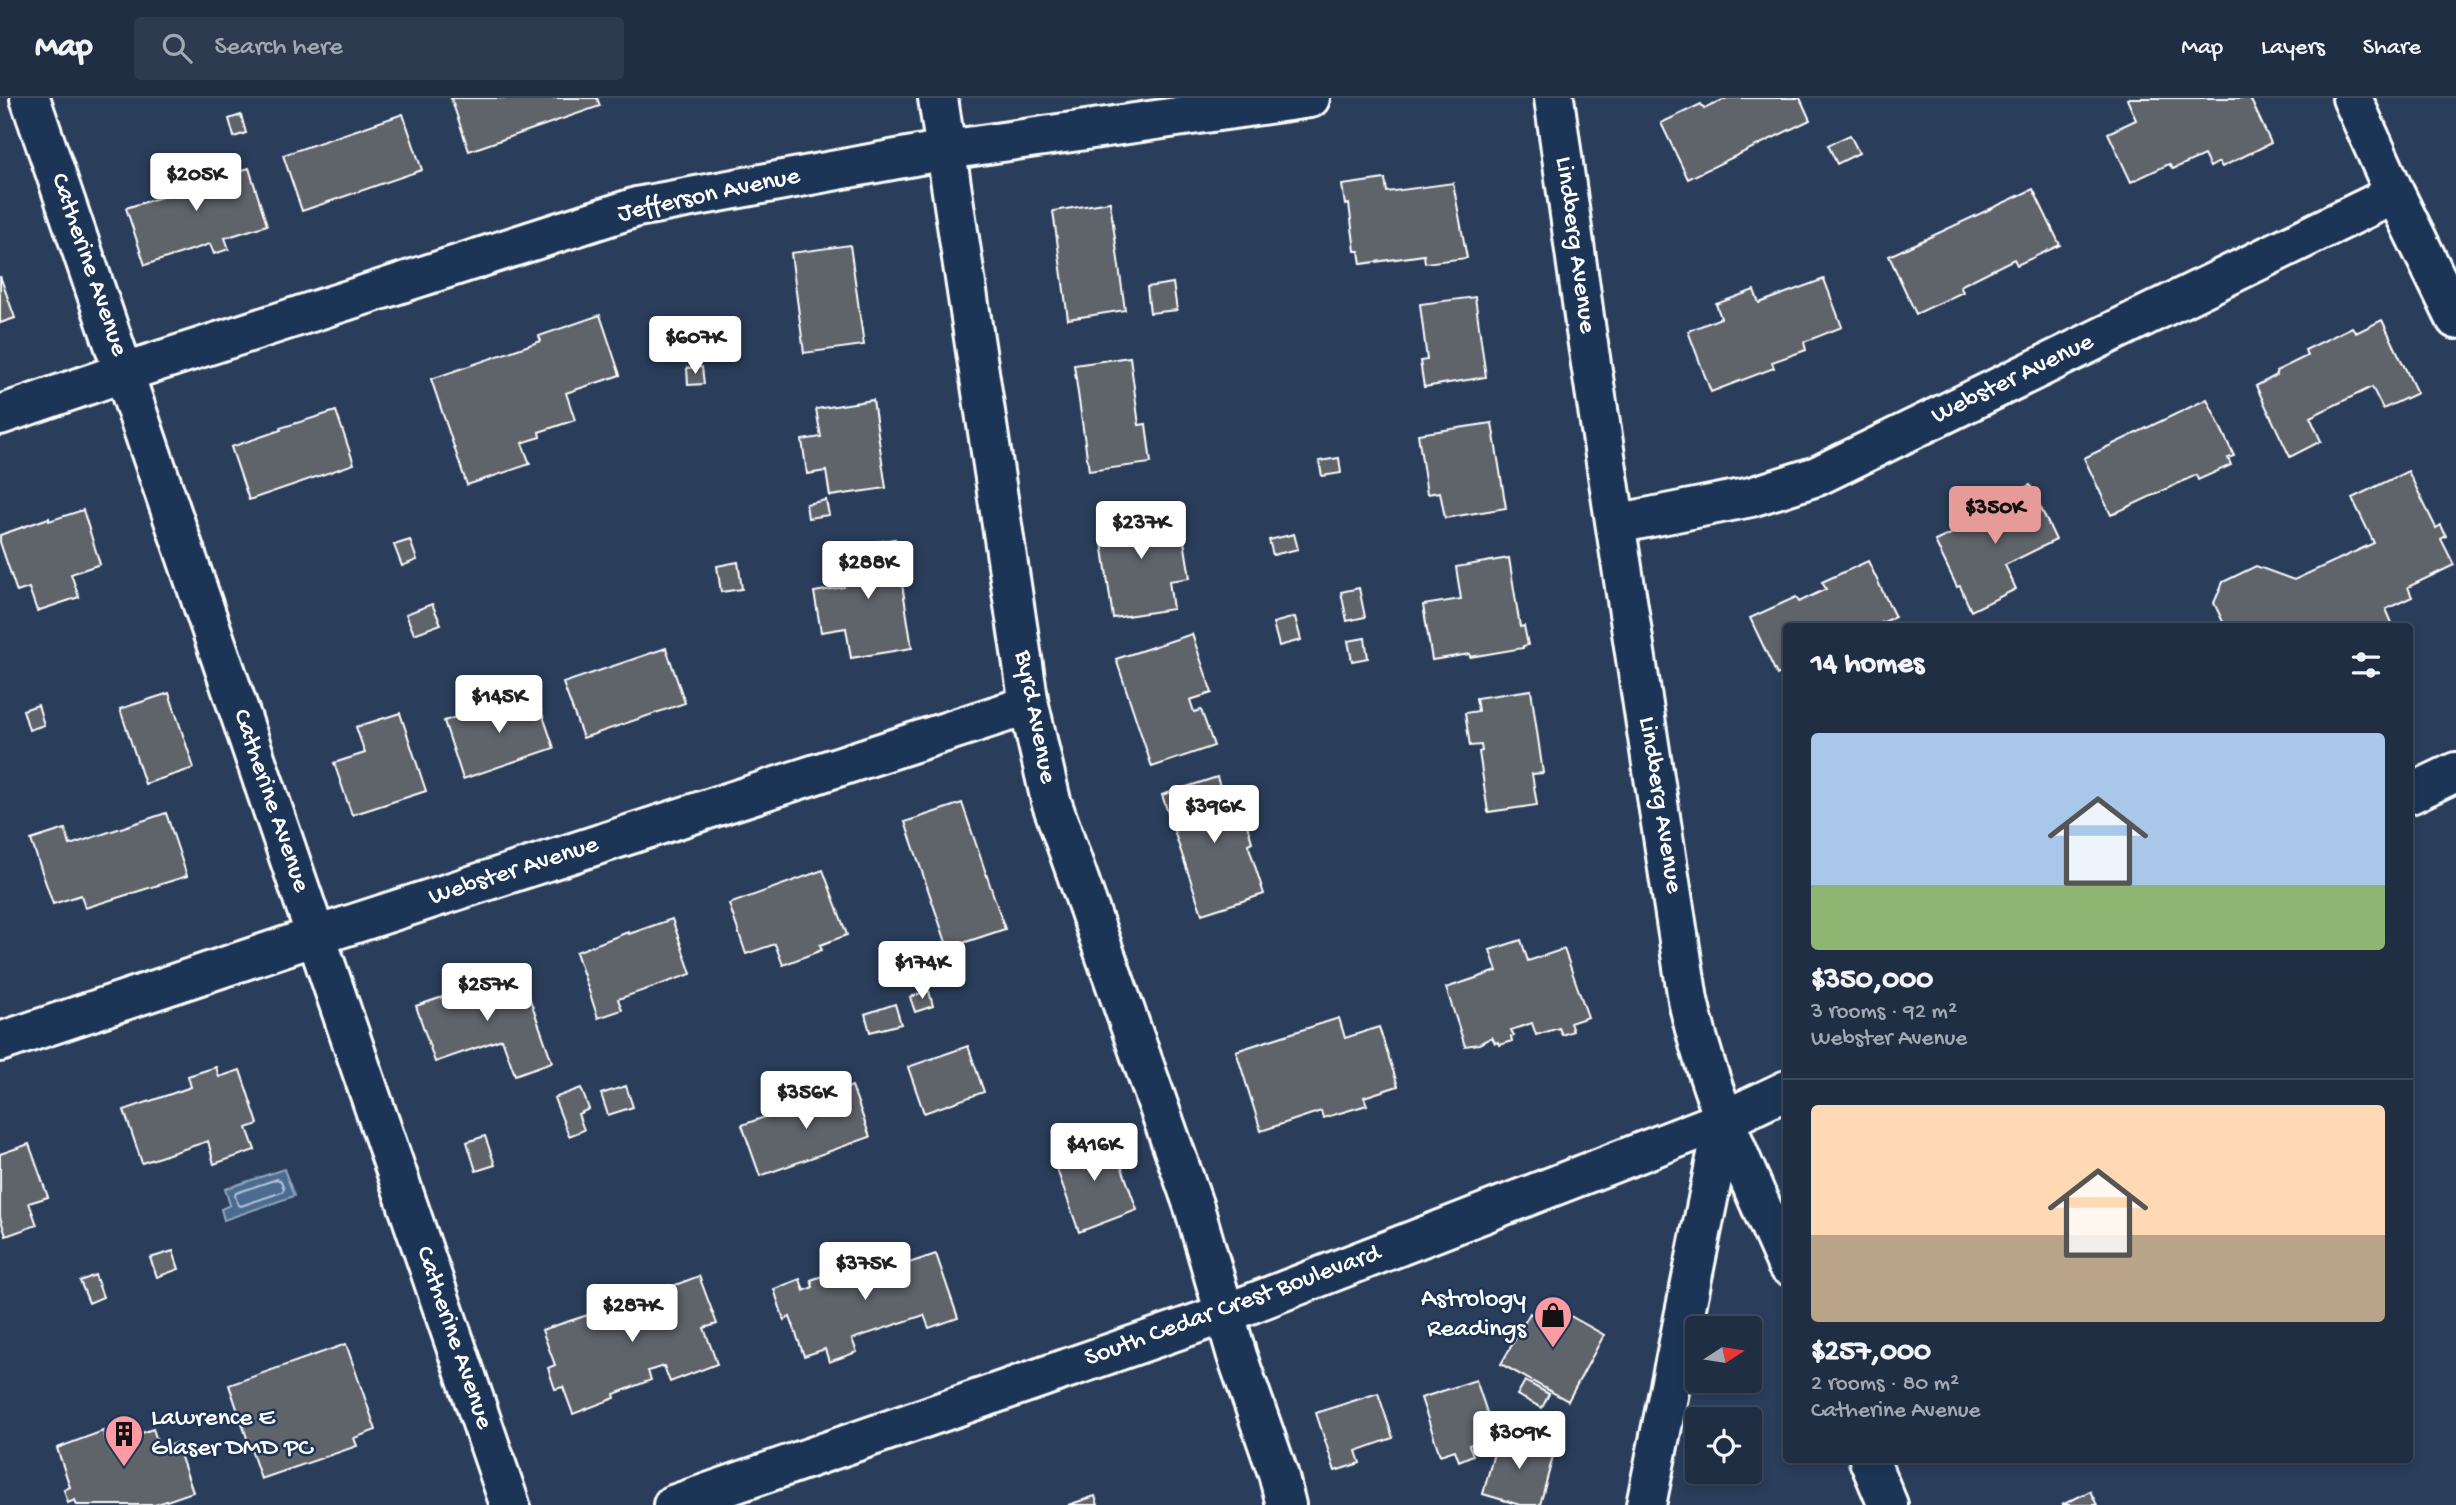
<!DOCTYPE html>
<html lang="en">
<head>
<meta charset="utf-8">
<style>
  body { margin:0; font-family:"Gochi Hand",sans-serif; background:#2d3a4f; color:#f1f3f6; height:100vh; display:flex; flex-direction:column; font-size:26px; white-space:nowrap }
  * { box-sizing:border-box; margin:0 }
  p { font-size:23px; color:#a2a8b2 }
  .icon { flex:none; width:38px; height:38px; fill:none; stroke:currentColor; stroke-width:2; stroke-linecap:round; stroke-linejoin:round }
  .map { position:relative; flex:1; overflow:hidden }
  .drawer { position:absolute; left:1783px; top:525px; width:630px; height:840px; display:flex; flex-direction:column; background:#202e44; border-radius:7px; box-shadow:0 4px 10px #0003,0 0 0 2px #3d4a5d }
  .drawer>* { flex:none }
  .needle { width:46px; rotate:78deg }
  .controls { position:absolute; left:1685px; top:1218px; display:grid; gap:14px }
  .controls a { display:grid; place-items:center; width:77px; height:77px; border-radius:7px; background:#202e44; box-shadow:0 4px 10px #0003,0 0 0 2px #3d4a5d; font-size:35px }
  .price { position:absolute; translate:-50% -60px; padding:0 16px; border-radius:7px; background:#fff; color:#222; font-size:23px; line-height:46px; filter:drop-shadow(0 2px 4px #0008) }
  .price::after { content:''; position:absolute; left:50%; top:42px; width:21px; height:16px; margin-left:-10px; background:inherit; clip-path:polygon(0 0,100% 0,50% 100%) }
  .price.current { background:#e69b98; color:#111 }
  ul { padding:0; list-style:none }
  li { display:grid; align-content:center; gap:14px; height:371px; padding:0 28px }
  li+li { border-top:2px solid #3d4a5d }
  li span { display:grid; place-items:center; height:217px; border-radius:7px; color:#555 }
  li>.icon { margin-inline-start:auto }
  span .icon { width:126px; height:126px; fill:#fffc; stroke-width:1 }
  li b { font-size:30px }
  h2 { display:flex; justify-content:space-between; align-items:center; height:84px; padding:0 28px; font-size:30px }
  header { display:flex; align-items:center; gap:42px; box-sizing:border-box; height:98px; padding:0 35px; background:#202e44; border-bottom:2px solid #3d4a5d }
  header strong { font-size:33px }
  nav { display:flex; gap:38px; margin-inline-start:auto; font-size:24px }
  .search { width:490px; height:63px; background:#2d3a4f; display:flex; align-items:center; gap:18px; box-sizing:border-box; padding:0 24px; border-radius:7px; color:#a2a8b2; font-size:26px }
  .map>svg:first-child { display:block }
  .water { fill:#4b6c91; stroke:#93a7bd; stroke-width:2 }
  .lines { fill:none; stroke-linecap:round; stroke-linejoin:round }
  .shore { stroke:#b7c4d3; stroke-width:2 }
  .building { fill:#5f646a; stroke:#fff; stroke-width:2 }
  .minor-casing { stroke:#fff; stroke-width:44 }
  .major-casing { stroke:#fff; stroke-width:44 }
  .minor { stroke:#1d3557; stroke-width:38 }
  .major { stroke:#1d3557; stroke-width:38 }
  .labels { text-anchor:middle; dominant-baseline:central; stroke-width:5; stroke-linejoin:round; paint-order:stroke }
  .street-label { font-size:26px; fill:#fff; stroke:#1d3557 }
  .poi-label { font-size:26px; fill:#fff; stroke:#1d3557; text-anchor:end }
</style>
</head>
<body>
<header>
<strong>Map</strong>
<div class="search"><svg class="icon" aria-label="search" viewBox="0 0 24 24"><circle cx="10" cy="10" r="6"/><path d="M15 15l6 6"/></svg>Search here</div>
<nav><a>Map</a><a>Layers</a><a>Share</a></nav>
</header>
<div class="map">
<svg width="2456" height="1407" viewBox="0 0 2456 1407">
  <rect width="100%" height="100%" fill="#2a3e5b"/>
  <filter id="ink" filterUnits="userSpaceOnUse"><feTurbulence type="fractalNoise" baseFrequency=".0143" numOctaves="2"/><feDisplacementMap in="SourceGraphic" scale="14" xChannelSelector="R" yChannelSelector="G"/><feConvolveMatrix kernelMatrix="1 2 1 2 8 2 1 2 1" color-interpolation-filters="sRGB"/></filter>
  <g filter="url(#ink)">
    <!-- water -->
    <path class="water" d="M284,1071L294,1098L224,1122L221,1111L230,1107L225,1091Z"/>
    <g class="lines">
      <!-- shore -->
      <path class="shore" d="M277,1081L281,1083L284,1091L282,1094L241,1108L238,1107L235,1098L236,1095Z"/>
    </g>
    <!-- building -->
    <path class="building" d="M451,0H597L600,8L469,53Z
      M1727,0H1800L1810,22L1688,81L1661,25L1701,6L1704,11Z
      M2129,0H2250L2271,45L2222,69L2219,64L2210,69L2204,57L2173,71L2169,66L2131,84L2108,35L2136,22L2127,1Z
      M403,16L422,72L302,113L283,57Z
      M241,17L246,35L234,39L229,21Z
      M1850,37L1859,55L1837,66L1828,47Z
      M203,62L210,82L249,70L267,127L225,140L229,151L214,156L210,146L145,167L126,110L171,96L164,75Z
      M1385,81L1387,94L1453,85L1467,160L1425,165L1424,157L1361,166L1359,153H1355L1349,106L1345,107L1342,87Z
      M2033,91L2060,147L2017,167L2014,161L1960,188L1963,194L1916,216L1889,158Z
      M1110,104L1125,212L1068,221L1053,113Z
      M850,147L864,247L804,255L791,155Z
      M0,178L15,220L0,225Z
      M1824,181L1842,229L1804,244L1806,252L1772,264L1774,270L1711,294L1688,233L1721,220L1716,206L1754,192L1759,205Z
      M1173,185L1177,212L1150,215L1147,189Z
      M1475,199L1486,279L1424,289L1420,263L1427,262L1420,206Z
      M600,217L620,277L566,295L575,322L539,334L540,339L522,345L530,366L467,387L431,281L541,243L539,238Z
      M2382,222L2417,295L2383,311L2372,289L2310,319L2321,343L2290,359L2256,288L2277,277L2276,273L2307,258L2305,252L2352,229L2356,235Z
      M1130,259L1139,327L1146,326L1151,365L1089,373L1074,267Z
      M702,269L704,286L688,287L687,270Z
      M2207,301L2234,358L2228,360L2231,367L2198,382L2196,377L2111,417L2084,360Z
      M873,302L886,390L830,398L826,373L807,376L802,342L821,339L816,311Z
      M336,313L354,366L249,402L231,349L281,332L280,330Z
      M1492,325L1506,410L1445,420L1440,394L1427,396L1418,336Z
      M1339,360L1341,375L1322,378L1319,363Z
      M2408,373L2436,430L2441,427L2446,438L2441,441L2454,467L2408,489L2412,499L2386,511L2392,525L2385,528H2225L2214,505L2223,484L2256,468L2294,482L2374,445L2352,400Z
      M2030,387L2056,442L2005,467L2016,491L1971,513L1960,488L1957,489L1935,443L1955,434L1953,430L1992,411L1991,406Z
      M826,402L829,417L808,420L806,406Z
      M1153,408L1157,433L1182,430L1190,480L1169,483L1173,511L1113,520L1098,416Z
      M83,412L100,466L71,476L79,499L37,513L29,490L17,494L0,444V437L49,420V423Z
      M1294,436L1298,451L1273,457L1269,442Z
      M895,441L912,550L851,560L846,530L821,534L814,494L844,489L838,450Z
      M410,442L417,462L402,468L394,447Z
      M1509,460L1520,529L1524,528L1528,547L1523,548V550L1470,559V556L1432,562L1423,507L1461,501L1456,469Z
      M1868,463L1895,519L1875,528H1787V572L1777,577L1750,520L1796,499L1799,504L1826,491L1822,484Z
      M738,464L742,491L721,494L717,468Z
      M1359,490L1365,519L1347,523L1341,494Z
      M432,506L441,526L414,536L406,516Z
      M1295,519L1301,542L1279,548L1273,525Z
      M1192,536L1212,595L1190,602L1194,614L1201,612L1214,648L1152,669L1116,561Z
      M1365,540L1368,560L1352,563L1348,543Z
      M666,550L685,605L583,640L563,585Z
      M534,592L554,650L463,681L444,623Z
      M1531,592L1543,675L1532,676L1537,707L1488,714L1479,654L1482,653L1481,647L1470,648L1465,615L1478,613L1476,600Z
      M169,595L194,670L145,686L120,611Z
      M38,607L44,627L29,632L23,612Z
      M400,615L426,693L352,717L334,665L365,655L356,629Z
      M1217,679L1226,708L1240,703L1252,744L1248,746L1264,796L1202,816L1162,697Z
      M962,705L1005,831L948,850L905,724Z
      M166,715L187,778L85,810L81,797L53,806L31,742L65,731L70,747Z
      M823,772L847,837L820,847L822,852L783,867L775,846L746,856L729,806Z
      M672,821L691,876L618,901L622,912L598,920L576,854L628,834L629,836Z
      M1521,842L1528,863L1564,851L1588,919L1570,925L1573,933L1562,937L1559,930L1536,937L1532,925L1511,932L1514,938L1511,939L1512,943L1499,947L1498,944L1495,945L1492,939L1479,946L1465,948L1446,890L1497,873L1490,852Z
      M520,873L552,964L515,977L502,941L435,964L416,908Z
      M929,893L933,908L915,914L910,899Z
      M895,906L901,926L870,934L865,916Z
      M1339,920L1345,940L1379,929L1398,988L1364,999L1367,1007L1323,1020L1321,1013L1261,1033L1236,953Z
      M968,948L984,994L924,1015L908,969Z
      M216,969L219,979L240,972L258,1026L247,1030L255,1052L214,1066L208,1043L142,1065L124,1012L191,989L188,978Z
      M626,988L633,1009L608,1017L601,996Z
      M852,988L870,1039L760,1078L742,1027Z
      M581,990L589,1011L578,1016L584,1032L569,1038L554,1000Z
      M1110,1036L1137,1112L1079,1134L1052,1057Z
      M485,1038L495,1067L476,1073L467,1044Z
      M29,1046L48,1099L29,1105L37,1127L6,1138L0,1119V1056Z
      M903,1150L909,1165L936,1156L958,1220L929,1230L924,1217L852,1241L857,1254L829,1264L825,1251L804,1258L790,1219L784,1222L774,1191L800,1181L804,1193L813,1189L811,1182Z
      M173,1153L179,1171L157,1179L150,1160Z
      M95,1177L103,1199L89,1205L80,1183Z
      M699,1178L717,1226L704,1230L717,1266L670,1284L664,1268L648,1273L651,1282L614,1296L615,1300L573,1316L563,1289L555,1291L548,1270L555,1267L542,1232L631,1203L629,1198L647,1191L649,1197Z
      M1530,1215L1557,1230L1565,1215L1604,1237L1568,1303L1501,1266Z
      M346,1246L376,1332L354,1340L357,1348L261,1381L229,1287Z
      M1476,1282L1495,1338L1469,1347L1473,1357L1459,1363L1455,1352L1440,1357L1421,1300Z
      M1525,1283L1549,1296L1542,1310L1517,1297Z
      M1378,1295L1393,1340L1356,1353L1360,1365L1335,1373L1316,1315Z
      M153,1331L160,1351L176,1345L193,1394L155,1407H77L75,1402L68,1405L64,1392L70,1389L57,1350L103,1333L108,1347Z
      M1499,1336L1555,1351L1540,1407H1520L1483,1396Z
      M2090,1393L2097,1407H2062Z
      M1095,1398L1098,1407H1068Z"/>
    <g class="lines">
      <defs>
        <path id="minor" d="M30,0L510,1407
          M938,0L1029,607L1051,703L1194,1109L1237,1258L1278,1375L1286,1407
          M1554,0L1586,233L1688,902C1708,995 1749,1080 1787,1167
          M2352,0L2395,96L2456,221
          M0,317L125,274L637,109L946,52L1310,0
          M1616,426L1751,399L1817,378L2395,96
          M0,944L316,838L1029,607
          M1869,1362L1888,1407
          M1646,1407L1724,1022"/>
        <path id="major" d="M2410,696L2456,674
          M673,1407L1224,1216L1724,1022L1787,992"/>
      </defs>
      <!-- minor casing -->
      <use href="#minor" class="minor-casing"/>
      <!-- major casing -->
      <use href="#major" class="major-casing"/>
      <!-- minor -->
      <use href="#minor" class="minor"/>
      <!-- major -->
      <use href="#major" class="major"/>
    </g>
  </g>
  <!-- icons -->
  <defs>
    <symbol id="shop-pin" viewBox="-11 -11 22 30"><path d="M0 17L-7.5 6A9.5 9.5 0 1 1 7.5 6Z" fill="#ff9aa2" stroke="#1d3557"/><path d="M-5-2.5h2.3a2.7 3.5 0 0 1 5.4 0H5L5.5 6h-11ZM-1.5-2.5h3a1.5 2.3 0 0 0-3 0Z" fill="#111"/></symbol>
    <symbol id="building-pin" viewBox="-11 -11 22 30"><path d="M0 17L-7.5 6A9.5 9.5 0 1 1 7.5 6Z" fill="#ff9aa2" stroke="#1d3557"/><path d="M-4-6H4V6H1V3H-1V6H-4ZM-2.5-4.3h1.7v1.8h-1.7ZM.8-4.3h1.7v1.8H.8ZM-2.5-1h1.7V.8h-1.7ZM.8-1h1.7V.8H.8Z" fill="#111"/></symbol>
  </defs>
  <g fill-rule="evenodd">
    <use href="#shop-pin" x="1531" y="1195" width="44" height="60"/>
    <use href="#building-pin" x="102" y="1314" width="44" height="60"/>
  </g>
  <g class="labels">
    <!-- street labels -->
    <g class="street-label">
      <text transform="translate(709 98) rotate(-12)">Jefferson Avenue</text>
      <text transform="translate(1574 147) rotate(82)">Lindberg Avenue</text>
      <text transform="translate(88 167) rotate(71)">Catherine Avenue</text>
      <text transform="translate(2013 282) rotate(-26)">Webster Avenue</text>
      <text transform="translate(1034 619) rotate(79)">Byrd Avenue</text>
      <text transform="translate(270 703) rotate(71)">Catherine Avenue</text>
      <text transform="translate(1659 707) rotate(81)">Lindberg Avenue</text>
      <text transform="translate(514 774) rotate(-18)">Webster Avenue</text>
      <text transform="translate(1233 1209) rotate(-20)">South Cedar Crest Boulevard</text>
      <text transform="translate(453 1240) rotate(71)">Catherine Avenue</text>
    </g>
    <!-- poi labels -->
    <g class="poi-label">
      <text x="1526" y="1202">Astrology<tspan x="1526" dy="30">Readings</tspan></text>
      <text x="151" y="1321" text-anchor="start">Lawrence E<tspan x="151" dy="30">Glaser DMD PC</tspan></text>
    </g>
  </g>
</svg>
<div class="controls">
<a><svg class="needle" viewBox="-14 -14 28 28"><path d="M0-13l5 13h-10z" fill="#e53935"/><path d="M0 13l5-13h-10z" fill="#a2a8b2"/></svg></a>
<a><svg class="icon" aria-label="locate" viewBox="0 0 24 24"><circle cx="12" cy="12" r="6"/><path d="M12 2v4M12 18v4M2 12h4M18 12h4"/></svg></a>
</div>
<b class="price" style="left:196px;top:115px">$205K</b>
<b class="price" style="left:695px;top:278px">$607K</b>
<b class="price current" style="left:1995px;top:448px">$350K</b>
<b class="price" style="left:1141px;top:463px">$237K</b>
<b class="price" style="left:868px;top:503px">$288K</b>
<b class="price" style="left:499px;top:637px">$145K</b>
<b class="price" style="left:1214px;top:747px">$396K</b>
<b class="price" style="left:922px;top:903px">$174K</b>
<b class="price" style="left:487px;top:925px">$257K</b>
<b class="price" style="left:806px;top:1033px">$356K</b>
<b class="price" style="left:1094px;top:1085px">$416K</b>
<b class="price" style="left:865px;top:1204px">$375K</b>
<b class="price" style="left:632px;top:1246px">$287K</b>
<b class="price" style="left:1519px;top:1373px">$309K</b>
<section class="drawer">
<h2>14 homes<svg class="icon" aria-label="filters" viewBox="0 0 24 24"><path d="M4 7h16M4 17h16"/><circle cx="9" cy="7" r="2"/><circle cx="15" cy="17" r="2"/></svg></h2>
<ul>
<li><span style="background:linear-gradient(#a9c7e8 70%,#8fb573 0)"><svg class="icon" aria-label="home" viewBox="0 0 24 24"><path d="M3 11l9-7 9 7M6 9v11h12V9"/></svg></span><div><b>$350,000</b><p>3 rooms · 92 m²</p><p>Webster Avenue</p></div></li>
<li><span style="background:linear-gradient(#ffd9b3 60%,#b9a48a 0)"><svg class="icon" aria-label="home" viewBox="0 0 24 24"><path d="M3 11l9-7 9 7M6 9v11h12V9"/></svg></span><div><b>$257,000</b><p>2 rooms · 80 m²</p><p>Catherine Avenue</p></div></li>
</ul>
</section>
</div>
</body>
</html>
